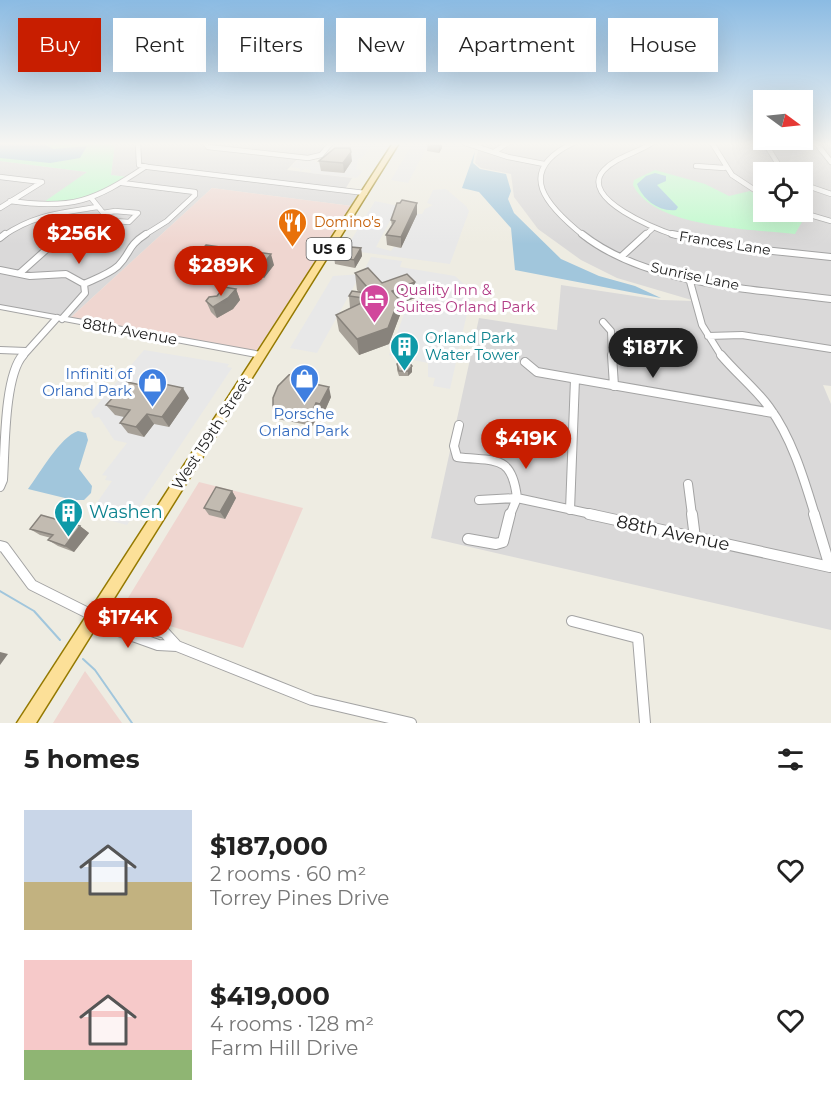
<!DOCTYPE html>
<html lang="en">
<head>
<meta charset="utf-8">
<style>
  body { margin:0; font-family:Montserrat,sans-serif; background:#f6f6f6; color:#222; height:100vh; display:flex; flex-direction:column; font-size:22px; white-space:nowrap }
  * { box-sizing:border-box; margin:0 }
  p { font-size:20px; color:#767676 }
  .icon { flex:none; width:33px; height:33px; fill:none; stroke:currentColor; stroke-width:2; stroke-linecap:round; stroke-linejoin:round }
  .map { position:relative; height:723px; overflow:hidden }
  .details { display:flex; flex-direction:column; background:#fff; flex:1 }
  .details>* { flex:none }
  .hud { position:absolute; left:18px; top:18px; width:795px; height:54px; display:flex; gap:12px }
  .needle { width:39px; rotate:105deg }
  .buttons { position:absolute; left:753px; top:90px; display:grid; gap:12px }
  .buttons a { display:grid; place-items:center; width:60px; height:60px; border-radius:0px; background:#fff; box-shadow:0 6px 24px #0002; font-size:30px }
  .price { position:absolute; translate:-50% -51px; padding:0 14px; border-radius:21px; background:#c81e00; color:#fff; font-size:20px; line-height:39px; filter:drop-shadow(0 2px 3px #0008) }
  .price::after { content:''; position:absolute; left:50%; top:36px; width:18px; height:14px; margin-left:-9px; background:inherit; clip-path:polygon(0 0,100% 0,50% 100%) }
  .price.current { background:#222; color:#fff }
  ul { padding:0; list-style:none }
  li { display:flex; align-items:center; gap:18px; height:150px; padding:0 24px }
  li span { display:grid; place-items:center; flex:none; width:168px; height:120px; border-radius:0px; color:#555 }
  li>.icon { margin-inline-start:auto }
  span .icon { width:72px; height:72px; fill:#fffc; stroke-width:1 }
  li b { font-size:26px }
  h2 { display:flex; justify-content:space-between; align-items:center; height:72px; padding:0 24px; font-size:26px }
  .tag { padding:0 21px; border-radius:0px; background:#fff; box-shadow:0 6px 24px #0002; font-size:21px; line-height:54px }
  .tag.current { background:#c81e00; color:#fff }
  .map>svg:first-child { display:block }
  .residential { fill:#dad9d9; fill-rule:evenodd }
  .commercial { fill:#efd6d0 }
  .park { fill:#bdfacb }
  .parking { fill:#e8e8e8 }
  .water { fill:#a1c6dc }
  .lines { fill:none; stroke-linecap:round; stroke-linejoin:round }
  .stream { stroke:#a1c6dc; stroke-width:2 }
  .minor-far3-casing { stroke:#a3a3a3; stroke-width:6 }
  .minor-far2-casing { stroke:#a3a3a3; stroke-width:8 }
  .minor-far1-casing { stroke:#a3a3a3; stroke-width:10 }
  .minor-casing { stroke:#a3a3a3; stroke-width:12 }
  .tertiary-casing { stroke:#a3a3a3; stroke-width:2 }
  .primary-casing { stroke:#947900; stroke-width:3 }
  .minor-far3 { stroke:#fff; stroke-width:4.5 }
  .minor-far2 { stroke:#fff; stroke-width:6 }
  .minor-far1 { stroke:#fff; stroke-width:8 }
  .minor { stroke:#fff; stroke-width:10 }
  .tertiary { fill:#fff; fill-rule:evenodd }
  .primary { fill:#fce098; fill-rule:evenodd }
  .wall { fill:#a7a198 }
  .shaded-wall { fill:#88837c }
  .building { fill:#c2bbb1; stroke:#88837c; stroke-width:1.5 }
  .labels { text-anchor:middle; dominant-baseline:central; stroke-width:6; stroke-linejoin:round; paint-order:stroke }
  .far-food-label { font-size:14px; fill:#c56008; stroke:#fff; text-anchor:start }
  .far-street-label { font-size:14px; fill:#1c1c1c; stroke:#fff }
  .shield { fill:#fff; stroke:#606060; stroke-width:1.5 }
  .shield-label { font-size:14px; font-weight:bold; fill:#1c1c1c }
  .hotel-label { font-size:15px; fill:#b23c85; stroke:#fff; text-anchor:start }
  .street-label { font-size:15px; fill:#1c1c1c; stroke:#fff }
  .culture-label { font-size:15px; fill:#0d838f; stroke:#fff; text-anchor:start }
  .shop-label { font-size:15px; fill:#366cbe; stroke:#fff; text-anchor:end }
  .near-culture-label { font-size:18px; fill:#0d838f; stroke:#fff; text-anchor:start }
  .near-street-label { font-size:18px; fill:#1c1c1c; stroke:#fff }
</style>
</head>
<body>
<div class="map">
<svg width="831" height="723" viewBox="0 0 831 723">
  <rect width="100%" height="100%" fill="#eeece2"/>
  <!-- residential -->
  <path class="residential" d="M115,143H329L315,159L299,157L287,170L352,178L344,191L360,193L352,206L212,188L69,319L0,306V161L88,172L75,182L127,177L111,175Z
    M476,143H831V386L823,385L831,404V630L431,538L479,318L557,330L561,285L661,300L695,301L617,278L581,260L538,229L514,197L511,174L481,168L475,163L479,146ZM764,172H802V212H764Z"/>
  <!-- commercial -->
  <path class="commercial" d="M212,188L352,206L255,353L69,319Z
    M199,482L303,508L243,648L120,611Z
    M85,671L122,723H53Z"/>
  <!-- park -->
  <path class="park" d="M0,143H115L111,175L128,177L84,201L41,204L87,172L0,161Z
    M655,170L705,184L729,196L750,191L763,198L764,212H797L806,215L795,234C751,229 654,228 633,185L634,180Z"/>
  <!-- parking -->
  <path class="parking" d="M338,143H373L362,158L358,159L356,169L363,171L357,178L310,173L311,170L305,169L299,172L301,169L291,167L299,158L310,161L313,159L317,163L323,161Z
    M413,143H429L408,183L391,180Z
    M446,189L466,206L469,211L450,264L345,250L375,201L398,206L376,247L391,251L394,247L401,248L417,214H422L425,209L433,205L427,203L433,190Z
    M371,257L402,261L400,267L455,276L472,291L450,389L433,386L435,378L428,377V363L389,355L407,306L424,296L425,292L418,287L358,279L317,353L290,348L333,276L362,274Z
    M144,350L229,364L227,367L232,368L127,525L93,516L91,511L112,481L105,480L107,476L102,475L127,443L114,440L99,417L94,418L91,412Z"/>
  <!-- water -->
  <path class="water" d="M0,143H44L53,149L87,146L80,158L50,163L0,158Z
    M475,151L473,163L480,169L506,174L511,191L508,199L514,213L561,259L599,276L635,286L661,298L515,270L511,228L479,192L462,188Z
    M655,173L666,176V181L657,185L678,207L676,210C659,212 643,200 637,184L646,176Z
    M78,431L86,433L88,440L79,469L92,486L91,493L84,500H73L28,489C40,473 60,437 78,431Z"/>
  <g class="lines">
    <!-- stream -->
    <path class="stream" d="M0,591L34,611L60,640
      M83,659L95,670L132,723"/>
    <defs>
      <path id="minor-far3" d="M138,143L139,165L148,167L365,193
        M205,143L208,147L308,158L321,155L331,143
        M465,143L508,157L544,164
        M573,143C513,172 548,207 584,236
        M652,143C637,153 616,157 604,170C577,199 659,230 677,236
        M712,143L732,175L764,196
        M765,143L783,172
        M816,143L831,162
        M494,152L508,143
        M696,166L724,168
        M0,177L42,182
        M122,183L195,192V195L167,221L143,236
        M802,184L831,194
        M10,201C72,210 94,201 145,167
        M0,208L42,182
        M800,212L831,221
        M99,220L129,222L138,213L115,211L103,213
        M3,236C35,214 61,213 97,207
        M72,236L93,225L104,214L92,199
        M644,236L652,229"/>
      <path id="minor-far2" d="M582,234C646,285 753,289 831,299
        M672,234L744,248L831,257
        M0,238L5,234
        M622,256L646,234
        M0,270L30,276L66,274L84,284L85,293L62,319
        M20,273L48,248L76,234
        M689,278L702,325L722,357
        M84,284C95,279 109,274 118,266C131,253 127,246 146,234
        M603,322L611,331L612,357
        M708,336L742,335L831,349
        M0,350L26,351
        M22,357L57,318"/>
      <path id="minor-far1" d="M612,355L614,386
        M721,355C736,373 755,388 769,407C792,438 804,479 815,515
        M525,362L537,372L773,413
        M459,425L454,446L457,457C494,462 512,453 517,498L479,500
        M688,484L692,515
        M0,487L3,480C5,450 4,376 23,355
        M570,510L575,379
        M510,515L517,498L596,515"/>
      <path id="minor" d="M589,514L830,567L814,514
        M692,514L695,538
        M468,539L496,544L503,542L510,514
        M0,546L4,547L32,585L94,616L105,626L158,645L177,646L312,700L411,723
        M95,616L113,617L165,633L177,646
        M572,621L638,638L645,723"/>
      <path id="tertiary" d="M0,305L261,352L265,355L261,358L0,309Z"/>
      <path id="primary" d="M393,143H399L36,723H17Z"/>
    </defs>
    <!-- minor-far3 casing -->
    <use href="#minor-far3" class="minor-far3-casing"/>
    <!-- minor-far2 casing -->
    <use href="#minor-far2" class="minor-far2-casing"/>
    <!-- minor-far1 casing -->
    <use href="#minor-far1" class="minor-far1-casing"/>
    <!-- minor casing -->
    <use href="#minor" class="minor-casing"/>
    <!-- tertiary casing -->
    <use href="#tertiary" class="tertiary-casing"/>
    <!-- primary casing -->
    <use href="#primary" class="primary-casing"/>
    <!-- minor-far3 -->
    <use href="#minor-far3" class="minor-far3"/>
    <!-- minor-far2 -->
    <use href="#minor-far2" class="minor-far2"/>
    <!-- minor-far1 -->
    <use href="#minor-far1" class="minor-far1"/>
    <!-- minor -->
    <use href="#minor" class="minor"/>
    <!-- tertiary -->
    <use href="#tertiary" class="tertiary"/>
    <!-- primary -->
    <use href="#primary" class="primary"/>
  </g>
  <!-- wall -->
  <path class="wall" d="M428,143H442V148L439,153L427,151Z
    M319,161H352L344,173L321,171Z
    M400,203H417V214L401,248L387,245L386,235L392,226L391,220Z
    M361,248L362,256L355,268L335,264L334,256Z
    M198,254L274,265L264,278L255,277L254,274L251,273L202,265Z
    M355,273L382,283L415,282V298L399,304L400,315L389,344L359,355L339,331L336,315L350,308L349,296L359,292L357,290Z
    M236,289L240,300L233,309L217,318L211,312L206,301Z
    M397,364L412,366V372L408,376H399L397,370Z
    M311,383L331,397L323,415L319,414L313,426L277,419L273,409Z
    M189,398L169,427L154,424L144,437L128,433L120,423L124,417L115,415L106,405Z
    M232,491L236,498L225,519L209,515L204,508Z
    M80,526L89,533L74,552L58,546L48,540L51,538L40,535L30,529Z"/>
  <!-- shaded-wall -->
  <path class="shaded-wall" d="M441,143H442V148L439,153V146Z
    M351,152L352,161L344,173L343,163Z
    M417,203V214L401,248V237Z
    M361,248L362,256L355,268L354,260Z
    M271,254L274,265L264,278L261,267Z
    M415,282V298L399,304L400,315L389,344L359,355L357,339L392,291Z
    M236,289L240,300L233,309L217,318L213,307Z
    M412,366V372L408,376V371Z
    M309,375L312,386L306,382Z
    M329,387L331,397L323,415L320,404Z
    M183,388L189,398L169,427L162,417Z
    M316,403L319,414L313,426L310,416Z
    M147,414L154,424L144,437L136,427Z
    M232,491L236,498L225,519L220,512Z
    M80,526L89,533L74,552L65,546Z
    M0,652L8,654L0,665Z"/>
  <!-- building -->
  <path class="building" d="M428,143H441L439,146L427,144Z
    M335,148H350L351,152L343,163L319,161Z
    M402,200L417,203L401,237L386,235L395,221L391,220L397,203H400Z
    M206,245L271,254L261,267L252,266L253,264L247,262L198,254Z
    M340,246L361,248L354,260L334,256Z
    M368,268L382,283L407,274L415,282L392,291L399,299L388,328L357,339L336,315L370,299L349,296L352,291L373,294L355,273Z
    M224,287L236,289L228,298L213,307L206,301L209,297L217,296Z
    M400,361H408L412,366L408,371H399L397,364Z
    M296,373L309,375L306,382L329,387L320,404L316,403L310,416L273,409V398L278,386L289,375Z
    M127,382L150,387L155,382L183,388L162,417L147,414L136,427L120,423L130,410L106,405Z
    M216,487L232,491L220,512L204,508Z
    M41,515L80,526L65,546L48,540L53,535L30,529Z"/>
  <!-- sky -->
  <linearGradient id="sky" x2="0" y2="1"><stop stop-color="#8bbbe3"/><stop offset="0.59" stop-color="#f7f6f2"/><stop offset="1" stop-color="#f7f6f2" stop-opacity="0"/></linearGradient>
  <rect width="831" height="244" fill="url(#sky)"/>
  <!-- icons -->
  <defs>
    <symbol id="restaurant-pin" viewBox="-11 -11 22 30"><path d="M0 17L-7.5 6A9.5 9.5 0 1 1 7.5 6Z" fill="#e8710a" stroke="#fff"/><path d="M-5-6h1v4h1v-4h1v4h1v-4h1v5L-1.5 .5V6h-2V.5L-5-1ZM5-6V6H3V1.5H1.5Q1.5-4 5-6Z" fill="#fff"/></symbol>
    <symbol id="hotel-pin" viewBox="-11 -11 22 30"><path d="M0 17L-7.5 6A9.5 9.5 0 1 1 7.5 6Z" fill="#d1479c" stroke="#fff"/><path d="M-6-4.5h1.5V1H6V5H4.5V3h-9V5H-6ZM-4 0a1.8 1.8 0 1 1 3.6 0ZM.5 0V-2.5h3Q6-2.5 6 0Z" fill="#fff"/></symbol>
    <symbol id="building-pin" viewBox="-11 -11 22 30"><path d="M0 17L-7.5 6A9.5 9.5 0 1 1 7.5 6Z" fill="#0f9aa8" stroke="#fff"/><path d="M-4-6H4V6H1V3H-1V6H-4ZM-2.5-4.3h1.7v1.8h-1.7ZM.8-4.3h1.7v1.8H.8ZM-2.5-1h1.7V.8h-1.7ZM.8-1h1.7V.8H.8Z" fill="#fff"/></symbol>
    <symbol id="shop-pin" viewBox="-11 -11 22 30"><path d="M0 17L-7.5 6A9.5 9.5 0 1 1 7.5 6Z" fill="#3f7fe0" stroke="#fff"/><path d="M-5-2.5h2.3a2.7 3.5 0 0 1 5.4 0H5L5.5 6h-11ZM-1.5-2.5h3a1.5 2.3 0 0 0-3 0Z" fill="#fff"/></symbol>
  </defs>
  <g fill-rule="evenodd">
    <use href="#restaurant-pin" x="276" y="206" width="33" height="45"/>
    <use href="#hotel-pin" x="358" y="282" width="33" height="45"/>
    <use href="#building-pin" x="388" y="330" width="33" height="45"/>
    <use href="#shop-pin" x="288" y="362" width="33" height="45"/>
    <use href="#shop-pin" x="136" y="366" width="33" height="45"/>
    <use href="#building-pin" x="52" y="496" width="33" height="45"/>
  </g>
  <g class="labels">
    <!-- far-food labels -->
    <g class="far-food-label">
      <text x="314" y="222">Domino's</text>
    </g>
    <!-- far-street labels -->
    <g class="far-street-label">
      <text transform="translate(725 243) rotate(9)">Frances Lane</text>
      <text transform="translate(695 276) rotate(12)">Sunrise Lane</text>
    </g>
    <!-- shield labels -->
    <rect class="shield" x="306.5" y="238" width="45" height="22" rx="4.5"/>
    <g class="shield-label">
      <text x="329" y="249">US 6</text>
    </g>
    <!-- hotel labels -->
    <g class="hotel-label">
      <text x="396" y="289">Quality Inn &amp;<tspan x="396" dy="17">Suites Orland Park</tspan></text>
    </g>
    <!-- street labels -->
    <g class="street-label">
      <text transform="translate(130 331) rotate(10)">88th Avenue</text>
      <text transform="translate(211 433) rotate(-57)">West 159th Street</text>
    </g>
    <!-- culture labels -->
    <g class="culture-label">
      <text x="425" y="337">Orland Park<tspan x="425" dy="17">Water Tower</tspan></text>
    </g>
    <!-- shop labels -->
    <g class="shop-label">
      <text x="132" y="373">Infiniti of<tspan x="132" dy="17">Orland Park</tspan></text>
      <text x="304" y="413" text-anchor="middle">Porsche<tspan x="304" dy="17">Orland Park</tspan></text>
    </g>
    <!-- near-culture labels -->
    <g class="near-culture-label">
      <text x="89" y="512">Washen</text>
    </g>
    <!-- near-street labels -->
    <g class="near-street-label">
      <text transform="translate(673 533) rotate(12)">88th Avenue</text>
    </g>
  </g>
</svg>
<div class="buttons">
<a><svg class="needle" viewBox="-14 -14 28 28"><path d="M0-13l5 13h-10z" fill="#e53935"/><path d="M0 13l5-13h-10z" fill="#767676"/></svg></a>
<a><svg class="icon" aria-label="locate" viewBox="0 0 24 24"><circle cx="12" cy="12" r="6"/><path d="M12 2v4M12 18v4M2 12h4M18 12h4"/></svg></a>
</div>
<b class="price" style="left:79px;top:265px">$256K</b>
<b class="price" style="left:221px;top:297px">$289K</b>
<b class="price current" style="left:653px;top:379px">$187K</b>
<b class="price" style="left:526px;top:470px">$419K</b>
<b class="price" style="left:128px;top:649px">$174K</b>
<div class="hud">
<a class="tag current">Buy</a>
<a class="tag">Rent</a>
<a class="tag">Filters</a>
<a class="tag">New</a>
<a class="tag">Apartment</a>
<a class="tag">House</a>
</div>
</div>
<section class="details">
<h2>5 homes<svg class="icon" aria-label="filters" viewBox="0 0 24 24"><path d="M4 7h16M4 17h16"/><circle cx="9" cy="7" r="2"/><circle cx="15" cy="17" r="2"/></svg></h2>
<ul>
<li><span style="background:linear-gradient(#c9d6e8 60%,#c2b280 0)"><svg class="icon" aria-label="home" viewBox="0 0 24 24"><path d="M3 11l9-7 9 7M6 9v11h12V9"/></svg></span><div><b>$187,000</b><p>2 rooms · 60 m²</p><p>Torrey Pines Drive</p></div><svg class="icon" aria-label="heart" viewBox="0 0 24 24"><path d="M12 20l-8-8c-3-5 5-10 8-4 3-6 11-1 8 4z"/></svg></li>
<li><span style="background:linear-gradient(#f6c9c9 75%,#8fb573 0)"><svg class="icon" aria-label="home" viewBox="0 0 24 24"><path d="M3 11l9-7 9 7M6 9v11h12V9"/></svg></span><div><b>$419,000</b><p>4 rooms · 128 m²</p><p>Farm Hill Drive</p></div><svg class="icon" aria-label="heart" viewBox="0 0 24 24"><path d="M12 20l-8-8c-3-5 5-10 8-4 3-6 11-1 8 4z"/></svg></li>
</ul>
</section>
</body>
</html>
